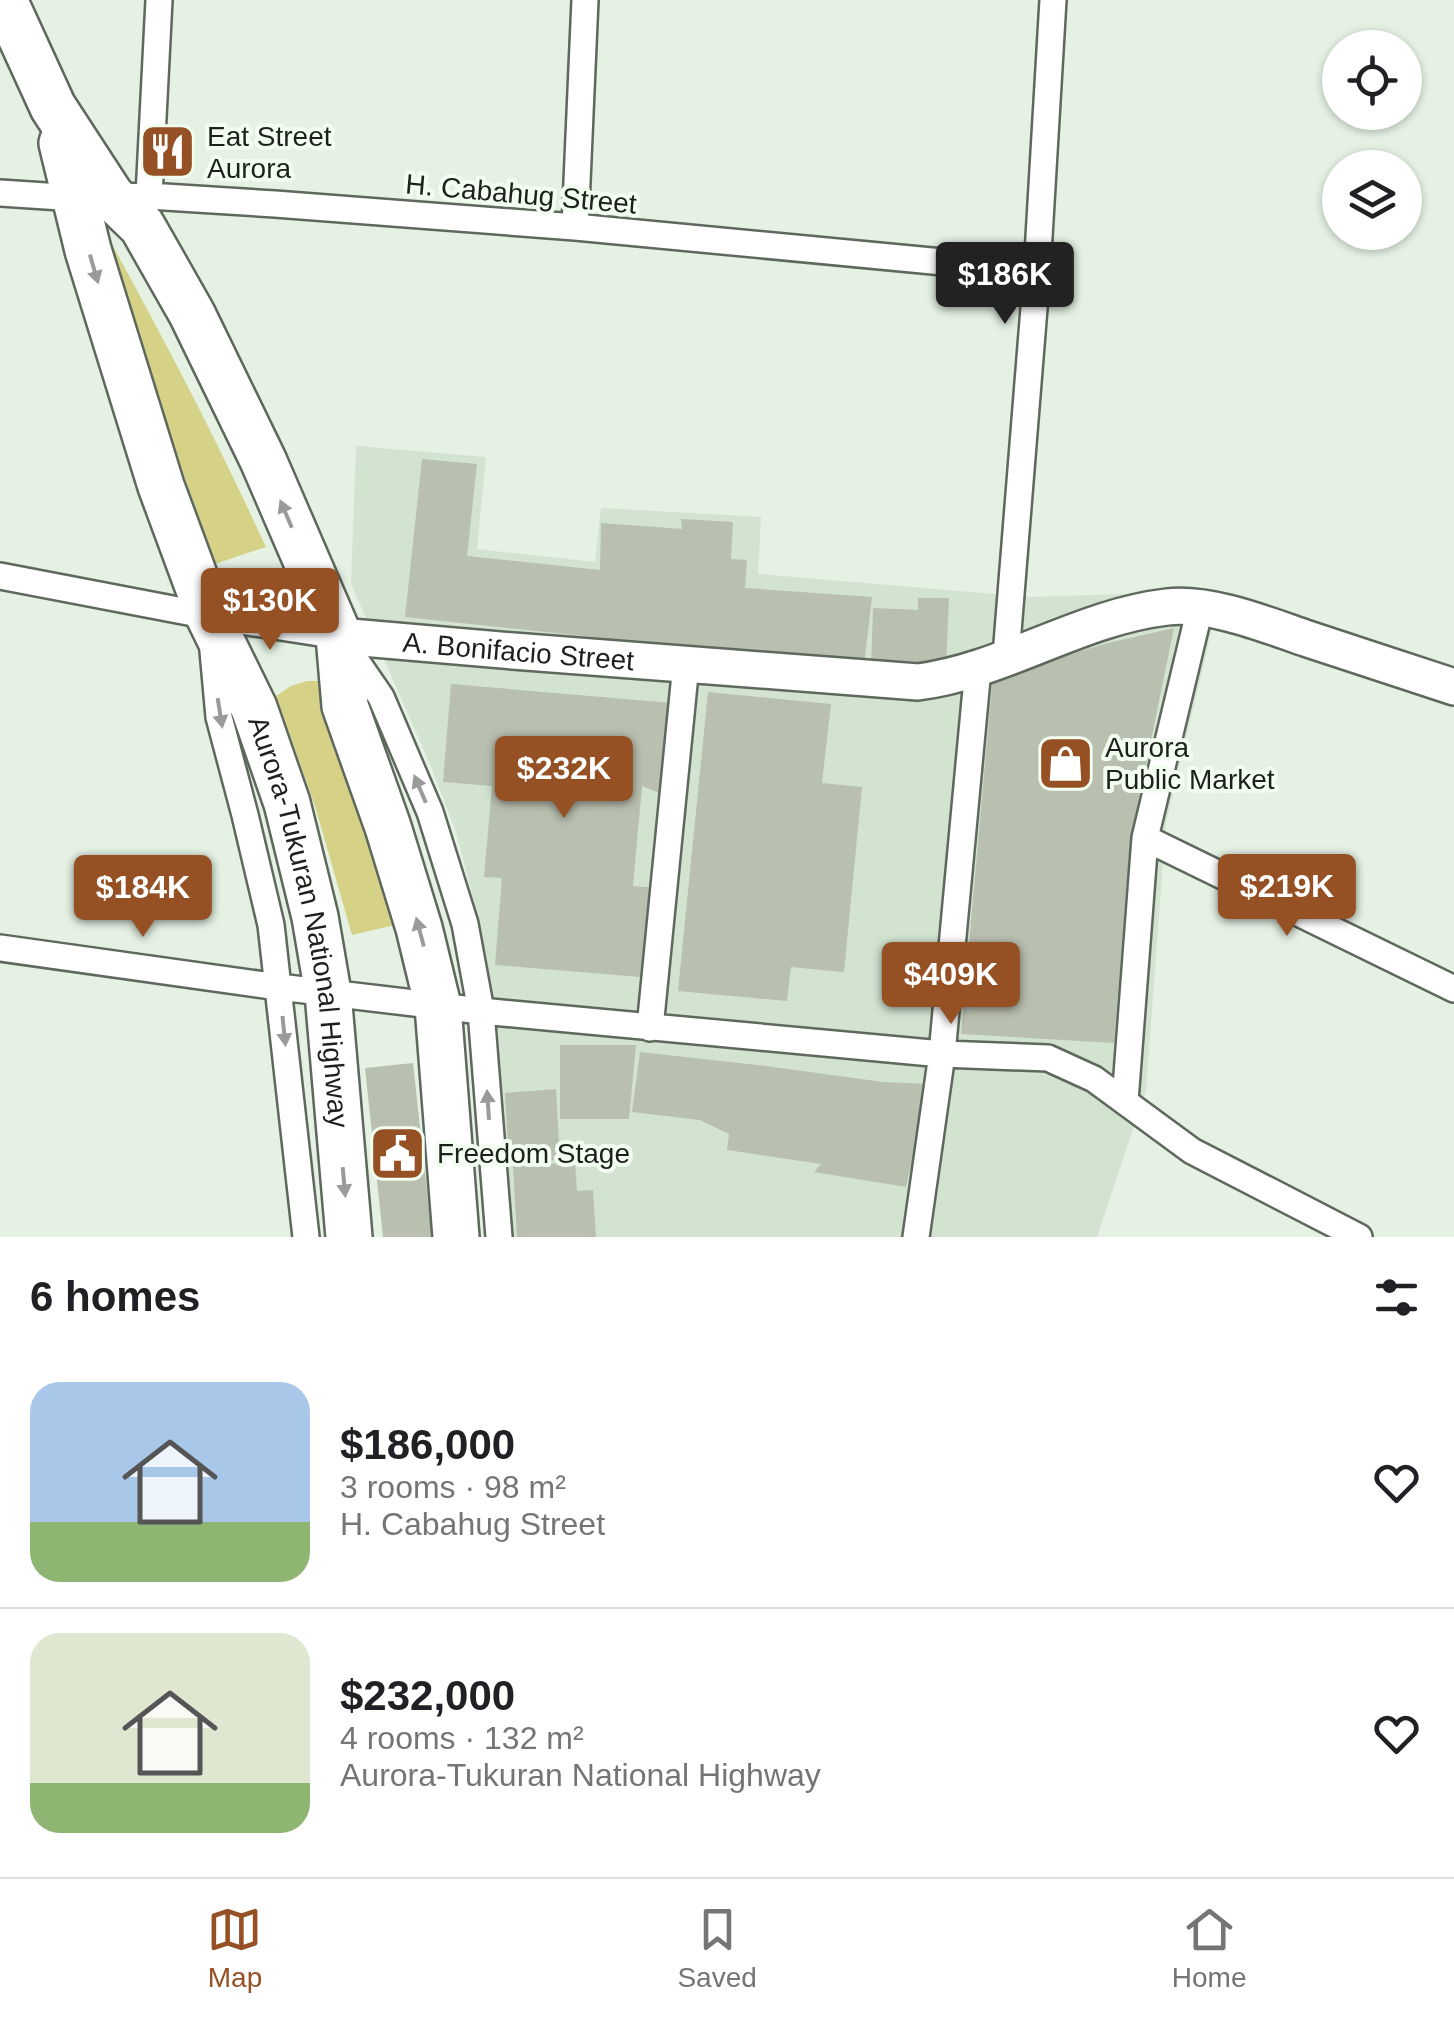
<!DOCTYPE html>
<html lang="en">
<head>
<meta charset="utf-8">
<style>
  body { margin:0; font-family:Arial,sans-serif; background:#f6f6f6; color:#202124; height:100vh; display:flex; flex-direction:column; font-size:38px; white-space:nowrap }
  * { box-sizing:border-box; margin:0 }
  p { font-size:32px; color:#757577 }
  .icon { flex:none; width:55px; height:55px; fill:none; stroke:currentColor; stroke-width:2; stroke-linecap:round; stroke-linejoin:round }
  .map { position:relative; height:1237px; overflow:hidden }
  .details { display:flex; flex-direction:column; background:#fff; flex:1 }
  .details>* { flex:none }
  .buttons { position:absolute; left:1322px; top:30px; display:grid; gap:20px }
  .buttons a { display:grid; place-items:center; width:100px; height:100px; border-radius:50%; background:#fff; box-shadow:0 2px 8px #0004; font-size:50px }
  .price { position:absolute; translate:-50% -85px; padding:0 22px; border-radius:10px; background:#955124; color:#fff; font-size:32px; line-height:65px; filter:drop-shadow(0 2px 5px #0008) }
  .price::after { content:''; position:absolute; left:50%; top:60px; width:30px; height:22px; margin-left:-15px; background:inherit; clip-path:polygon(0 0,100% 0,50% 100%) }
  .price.active { background:#222; color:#fff }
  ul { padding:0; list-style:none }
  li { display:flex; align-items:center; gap:30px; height:250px; padding:0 30px }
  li+li { border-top:2px solid #e0e0e0 }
  li span { display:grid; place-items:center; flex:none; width:280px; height:200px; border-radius:30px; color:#555 }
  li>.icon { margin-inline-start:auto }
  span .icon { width:120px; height:120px; fill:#fffc; stroke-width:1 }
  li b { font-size:42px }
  h2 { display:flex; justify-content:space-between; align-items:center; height:120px; padding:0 30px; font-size:42px }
  .tabs { display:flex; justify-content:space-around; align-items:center; height:140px; border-top:2px solid #e0e0e0; background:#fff; font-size:28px; color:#757577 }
  .tabs a { display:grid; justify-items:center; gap:5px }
  .tabs .active { color:#955124 }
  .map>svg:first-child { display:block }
  .built { fill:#d2e3d0 }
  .green { fill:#d5d287 }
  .building { fill:#bac0b0 }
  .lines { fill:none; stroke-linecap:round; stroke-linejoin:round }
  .street-casing { stroke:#5e685c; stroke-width:30 }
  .secondary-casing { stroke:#5e685c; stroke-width:40 }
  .highway-casing { stroke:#5e685c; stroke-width:50 }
  .street { stroke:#fff; stroke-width:25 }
  .secondary { stroke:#fff; stroke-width:35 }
  .highway { stroke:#fff; stroke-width:45 }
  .oneway { fill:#999b99 }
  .labels { text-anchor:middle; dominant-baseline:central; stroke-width:8; stroke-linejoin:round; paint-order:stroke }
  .poi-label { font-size:28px; fill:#1d211c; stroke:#f2fef0; text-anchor:start }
  .street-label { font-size:28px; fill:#1d211c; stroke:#f2fef0 }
</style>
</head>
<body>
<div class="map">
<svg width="1454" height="1237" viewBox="0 0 1454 1237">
  <rect width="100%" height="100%" fill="#e4f1e3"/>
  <!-- built -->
  <path class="built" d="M356,446L486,457L477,549L595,562L601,508L761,517L758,574L1030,597L1221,591L1166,823L1146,1090L1097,1237H499L490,1011L484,959L473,897L456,832L432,769L351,584Z"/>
  <!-- green -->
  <path class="green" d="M100,223C159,329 215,436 266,547L215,564L136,337Z
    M307,681H319L358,793L395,925L352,935L315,806L276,696L291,686Z"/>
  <!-- building -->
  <path class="building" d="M422,459L477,464L467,556L600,570L601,523L682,529L681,519L733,522L731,559L747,560L745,588L872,597L864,665L593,642V637L405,617Z
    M918,598H949L946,671L871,667L873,608L918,610Z
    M1174,628L1130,843L1114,1043L961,1034L992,684L1051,660L1108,643Z
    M451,684L672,703L664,795L642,786L633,886L659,888L651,978L495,965L502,878L484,877L492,786L443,782Z
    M708,692L831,704L822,783L862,787L844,972L791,967L787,1001L678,991Z
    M560,1045H636L629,1119H560Z
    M640,1052L766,1066L883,1082L929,1084L906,1187L814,1172L821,1164L727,1150L729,1134L700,1120L632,1112Z
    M413,1063L432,1237H383L365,1068Z
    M556,1089L560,1160L509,1163L505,1093Z
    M575,1162L577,1191L593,1190L596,1237H517L513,1166Z"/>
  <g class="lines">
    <defs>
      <path id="street" d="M0,193L76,198L149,196L275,204L575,227L1037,271
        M149,196L159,0
        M575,227L585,0
        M0,576L209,616L339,636L381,697L430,812L465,924L481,1011L499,1237
        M213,651L219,717L245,815L271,925L306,1237
        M1006,656L1037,271L1053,0
        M1145,838L1454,989
        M0,948L279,987L481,1011L942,1054L1048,1058L1094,1079L1192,1151L1359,1237
        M650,1028L686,664
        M1125,1101L1145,838L1200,608
        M916,1237L942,1054L978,668"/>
      <g id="secondary">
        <path id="s1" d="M339,636L513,651L918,682C1004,671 1080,617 1167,607C1211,602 1267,625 1308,639C1357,655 1405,671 1454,687"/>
      </g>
      <g id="highway">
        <path d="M4,0L53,107L111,196L142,226L192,314L263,460L339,636L345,706L388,827L419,928L438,1006L456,1237"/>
        <path id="s2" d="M62,143L88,250L161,486L209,616L254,708L287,803L315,917L328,993L349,1237"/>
      </g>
    </defs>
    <!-- street casing -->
    <use href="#street" class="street-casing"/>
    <!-- secondary casing -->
    <use href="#secondary" class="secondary-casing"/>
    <!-- highway casing -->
    <use href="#highway" class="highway-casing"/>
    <!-- street -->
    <use href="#street" class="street"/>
    <!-- secondary -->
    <use href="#secondary" class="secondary"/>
    <!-- highway -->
    <use href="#highway" class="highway"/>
  </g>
  <!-- one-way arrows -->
  <defs><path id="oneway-solid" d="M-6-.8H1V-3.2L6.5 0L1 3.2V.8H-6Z" transform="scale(2.5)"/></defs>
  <g class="oneway">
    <use href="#oneway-solid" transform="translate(94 269) rotate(74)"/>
    <use href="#oneway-solid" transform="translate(286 514) rotate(-113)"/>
    <use href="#oneway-solid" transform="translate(220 713) rotate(81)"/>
    <use href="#oneway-solid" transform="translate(420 789) rotate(-113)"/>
    <use href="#oneway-solid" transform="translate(420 932) rotate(-105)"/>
    <use href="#oneway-solid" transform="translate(284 1031) rotate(84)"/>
    <use href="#oneway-solid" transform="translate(488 1105) rotate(-94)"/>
    <use href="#oneway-solid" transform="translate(344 1182) rotate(85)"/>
  </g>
  <!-- icons -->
  <defs>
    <symbol id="restaurant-square" viewBox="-11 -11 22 22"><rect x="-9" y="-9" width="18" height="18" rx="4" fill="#955124" stroke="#f2fef0"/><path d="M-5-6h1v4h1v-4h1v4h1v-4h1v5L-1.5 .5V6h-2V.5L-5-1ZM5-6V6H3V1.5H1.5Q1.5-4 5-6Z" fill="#fff"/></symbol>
    <symbol id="shop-square" viewBox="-11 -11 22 22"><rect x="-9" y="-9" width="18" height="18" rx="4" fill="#955124" stroke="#f2fef0"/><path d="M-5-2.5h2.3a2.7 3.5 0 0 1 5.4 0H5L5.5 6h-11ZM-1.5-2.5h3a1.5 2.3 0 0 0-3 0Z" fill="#fff"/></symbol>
    <symbol id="civic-square" viewBox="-11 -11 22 22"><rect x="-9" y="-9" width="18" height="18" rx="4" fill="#955124" stroke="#f2fef0"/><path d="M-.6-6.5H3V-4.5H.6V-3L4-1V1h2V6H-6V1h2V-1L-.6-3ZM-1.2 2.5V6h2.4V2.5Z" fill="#fff"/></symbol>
  </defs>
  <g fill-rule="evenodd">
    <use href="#restaurant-square" x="136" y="120" width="63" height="63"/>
    <use href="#shop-square" x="1034" y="732" width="63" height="63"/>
    <use href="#civic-square" x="366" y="1122" width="63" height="63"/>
  </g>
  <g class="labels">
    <!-- poi labels -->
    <g class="poi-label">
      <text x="207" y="136">Eat Street<tspan x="207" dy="32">Aurora</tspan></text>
      <text x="1105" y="747">Aurora<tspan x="1105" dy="32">Public Market</tspan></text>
      <text x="437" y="1153">Freedom Stage</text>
    </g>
    <!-- street labels -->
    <g class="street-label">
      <text transform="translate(521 194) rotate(5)">H. Cabahug Street</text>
      <text stroke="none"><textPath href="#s1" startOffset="180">A. Bonifacio Street</textPath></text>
      <text stroke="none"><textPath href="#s2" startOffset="818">Aurora-Tukuran National Highway</textPath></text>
    </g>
  </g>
</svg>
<div class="buttons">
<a><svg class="icon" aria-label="locate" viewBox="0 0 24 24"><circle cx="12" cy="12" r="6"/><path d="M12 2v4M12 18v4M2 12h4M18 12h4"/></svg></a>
<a><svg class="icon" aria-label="layers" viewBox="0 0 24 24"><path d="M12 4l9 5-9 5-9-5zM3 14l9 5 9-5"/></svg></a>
</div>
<b class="price active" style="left:1005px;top:327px">$186K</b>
<b class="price" style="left:270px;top:653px">$130K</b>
<b class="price" style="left:564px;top:821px">$232K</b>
<b class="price" style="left:1287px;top:939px">$219K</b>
<b class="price" style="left:143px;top:940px">$184K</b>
<b class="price" style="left:951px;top:1027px">$409K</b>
</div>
<section class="details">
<h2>6 homes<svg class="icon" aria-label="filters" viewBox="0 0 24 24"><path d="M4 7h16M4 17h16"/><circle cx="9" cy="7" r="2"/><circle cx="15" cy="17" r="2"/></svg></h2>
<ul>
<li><span style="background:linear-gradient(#a9c7e8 70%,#8fb573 0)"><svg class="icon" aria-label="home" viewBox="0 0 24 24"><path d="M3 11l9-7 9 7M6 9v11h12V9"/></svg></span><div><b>$186,000</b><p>3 rooms · 98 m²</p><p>H. Cabahug Street</p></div><svg class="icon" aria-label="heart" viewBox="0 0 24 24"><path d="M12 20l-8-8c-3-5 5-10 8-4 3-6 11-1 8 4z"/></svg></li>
<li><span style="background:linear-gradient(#dfe7d0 75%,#8fb573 0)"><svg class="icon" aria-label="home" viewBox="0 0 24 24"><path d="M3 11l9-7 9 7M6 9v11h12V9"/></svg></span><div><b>$232,000</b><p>4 rooms · 132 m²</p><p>Aurora-Tukuran National Highway</p></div><svg class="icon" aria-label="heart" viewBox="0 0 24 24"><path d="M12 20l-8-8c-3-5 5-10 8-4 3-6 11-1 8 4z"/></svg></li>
</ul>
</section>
<nav class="tabs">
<a class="active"><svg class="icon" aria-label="map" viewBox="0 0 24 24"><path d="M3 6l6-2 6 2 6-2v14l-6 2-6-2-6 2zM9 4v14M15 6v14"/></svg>Map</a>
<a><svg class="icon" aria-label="saved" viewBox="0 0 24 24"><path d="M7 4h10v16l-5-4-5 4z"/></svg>Saved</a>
<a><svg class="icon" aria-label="home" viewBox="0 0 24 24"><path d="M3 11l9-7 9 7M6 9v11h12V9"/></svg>Home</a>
</nav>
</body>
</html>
